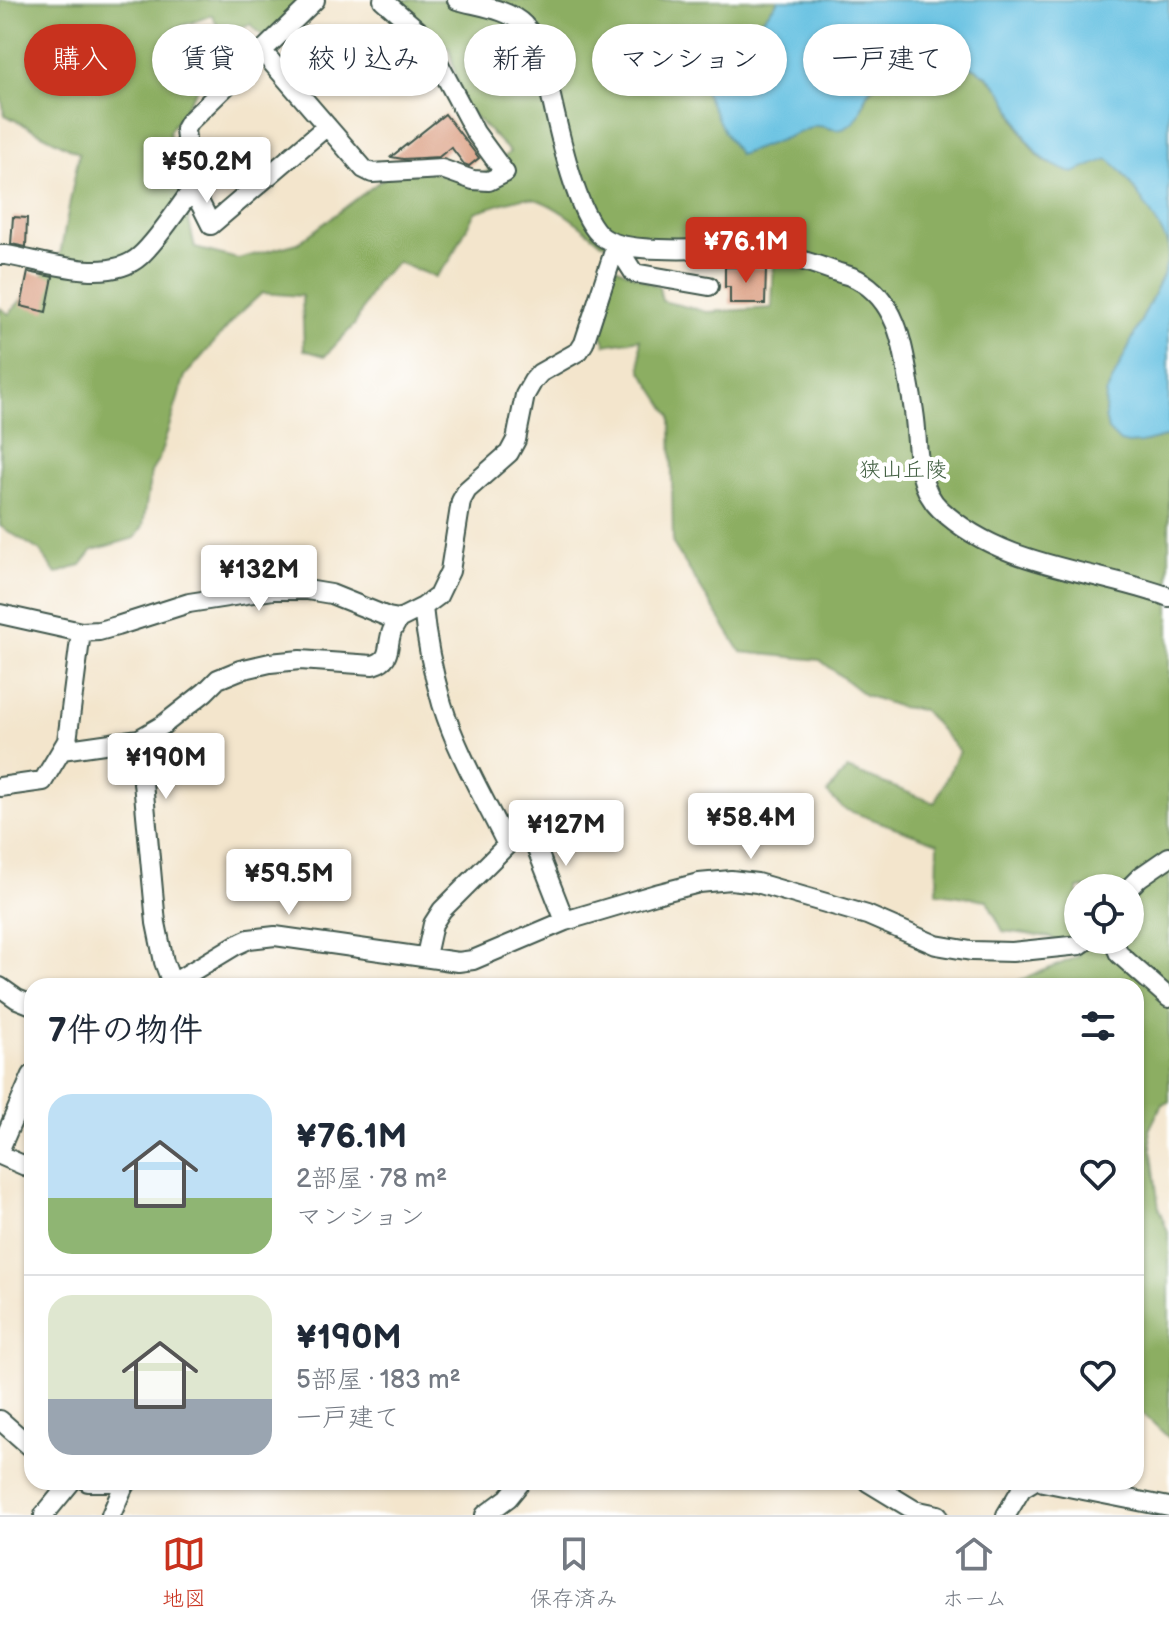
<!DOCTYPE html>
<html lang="ja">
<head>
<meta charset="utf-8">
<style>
  body { margin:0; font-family:"Balsamiq Sans","Klee One",sans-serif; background:#f6f6f7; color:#1f2937; height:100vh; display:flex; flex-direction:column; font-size:30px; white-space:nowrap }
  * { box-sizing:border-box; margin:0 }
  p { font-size:26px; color:#747a83 }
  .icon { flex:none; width:44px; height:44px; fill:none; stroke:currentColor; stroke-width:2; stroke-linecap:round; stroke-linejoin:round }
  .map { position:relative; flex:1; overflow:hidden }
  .panel { position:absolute; left:24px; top:978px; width:1120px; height:512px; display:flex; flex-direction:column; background:#fff; border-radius:24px; box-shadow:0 2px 6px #0004 }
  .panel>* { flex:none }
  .top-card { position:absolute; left:24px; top:24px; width:1122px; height:72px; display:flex; gap:16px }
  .buttons { position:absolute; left:1064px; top:874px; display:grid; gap:16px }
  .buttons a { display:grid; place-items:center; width:80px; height:80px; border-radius:50%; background:#fff; box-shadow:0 2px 6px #0004; font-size:40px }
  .price { position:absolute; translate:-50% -68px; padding:0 18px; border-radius:8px; background:#fff; color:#222; font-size:26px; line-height:52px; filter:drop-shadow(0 2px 4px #0008) }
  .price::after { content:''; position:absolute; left:50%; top:48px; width:24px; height:18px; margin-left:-12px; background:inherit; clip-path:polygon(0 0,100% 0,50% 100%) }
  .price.current { background:#c8321e; color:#fff }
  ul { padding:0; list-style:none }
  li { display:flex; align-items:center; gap:24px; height:200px; padding:0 24px }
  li+li { border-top:2px solid #e0e1e3 }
  li span { display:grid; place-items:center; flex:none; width:224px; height:160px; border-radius:24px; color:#555 }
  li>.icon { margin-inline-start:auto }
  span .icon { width:96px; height:96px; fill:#fffc; stroke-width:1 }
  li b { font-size:34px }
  h2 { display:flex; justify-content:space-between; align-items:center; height:96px; padding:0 24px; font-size:34px }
  .chip { padding:0 28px; border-radius:36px; background:#fff; box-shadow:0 2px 6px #0004; font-size:28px; line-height:72px }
  .chip.current { background:#c8321e; color:#fff }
  .dock { display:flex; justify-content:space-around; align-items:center; height:112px; border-top:2px solid #e0e1e3; background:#fff; font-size:22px; color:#747a83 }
  .dock a { display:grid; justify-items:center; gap:4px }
  .dock .current { color:#c8321e }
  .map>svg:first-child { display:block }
  .forest { fill:#8cae62; stroke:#56764b; stroke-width:2; fill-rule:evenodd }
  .water { fill:#63c0e1; stroke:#417e8a; stroke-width:2 }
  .building { fill:#d99a7b }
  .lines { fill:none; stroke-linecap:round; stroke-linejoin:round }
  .minor-casing { stroke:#3f564b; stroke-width:22 }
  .minor { stroke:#fff; stroke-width:18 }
  .labels { text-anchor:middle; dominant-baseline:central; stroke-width:8; stroke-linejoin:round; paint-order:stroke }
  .park-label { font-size:22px; fill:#436043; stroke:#fff }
</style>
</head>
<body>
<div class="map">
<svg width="1169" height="1515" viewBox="0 0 1169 1515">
  <rect width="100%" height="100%" fill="#fff"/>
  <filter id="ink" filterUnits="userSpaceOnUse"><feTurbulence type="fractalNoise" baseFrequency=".0125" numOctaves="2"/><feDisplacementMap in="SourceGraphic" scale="16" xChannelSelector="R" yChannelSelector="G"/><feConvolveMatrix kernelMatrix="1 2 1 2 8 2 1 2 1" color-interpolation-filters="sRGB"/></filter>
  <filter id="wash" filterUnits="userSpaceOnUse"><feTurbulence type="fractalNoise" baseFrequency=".006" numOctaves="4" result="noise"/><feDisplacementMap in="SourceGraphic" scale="32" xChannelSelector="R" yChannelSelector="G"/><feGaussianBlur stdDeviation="1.8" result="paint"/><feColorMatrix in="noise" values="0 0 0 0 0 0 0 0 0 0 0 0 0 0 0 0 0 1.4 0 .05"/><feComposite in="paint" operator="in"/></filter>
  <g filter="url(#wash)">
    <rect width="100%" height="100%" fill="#f3e5cc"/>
    <!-- forest -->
    <path class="forest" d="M0,0H302L266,39L250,24L222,35L212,15L174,29L190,61L214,78L203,80L169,132L195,248L238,259L298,243L401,165L474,182L510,152L463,105L449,48L398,25L375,0H779L756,27L746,53L731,67L773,142L815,126L821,125L829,129L864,105C865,86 883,83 899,77C930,63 961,51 989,79C994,83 999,87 1002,91C1008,100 1011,110 1015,119C1023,135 1032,154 1048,163C1058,168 1096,163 1108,159C1122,167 1167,233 1169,250C1169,259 1166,267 1163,275L1106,394L1105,416L1108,430L1140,443L1169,436V1102L1162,1104L1149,1130L1159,1209L1169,1235V1438L1138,1409L1136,1400V986H1006L1080,956L1050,937L1003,931L987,900L937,893L938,843L844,809L827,793L847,769L935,803L959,751L923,710L900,707L865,695L820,660L741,652L673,544L671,416L641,370L640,339L606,345L595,320L616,267L659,287L662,301L708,312L772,308L774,259L602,243C585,229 548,197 525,198C513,199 489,208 475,212L449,262L435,277L397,262L376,282L355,324L325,356L304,350L302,296L262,293L238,315L185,376L159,459L151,472L143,526L135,538L93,550L81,565L56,574L40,551L0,526V308L9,314L60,255L79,153L5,115L0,92ZM1078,888H1130V940H1078Z"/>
    <!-- water -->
    <path class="water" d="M779,0H1169V436L1141,443L1128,444L1120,442L1108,430L1105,416L1106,394L1163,275C1166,267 1169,259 1169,250C1167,234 1122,167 1108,159L1073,173C1013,157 1025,106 986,75C956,52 930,64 899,77C891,80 878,83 871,88C859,98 868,116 845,128C834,133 826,125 815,126L778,141L739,155L724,132L703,88L731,67L746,53L756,27Z"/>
    <g id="blocks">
      <!-- building -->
      <path class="building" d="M445,114L479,158L469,166L464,164L451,147L439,157L403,159L391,157Z
        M13,217L27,218L26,247L11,244Z
        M725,267L766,268L765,304H730V287H725Z
        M28,272L53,277L46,312L21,306Z"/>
    </g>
  </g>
  <g filter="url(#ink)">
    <use href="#blocks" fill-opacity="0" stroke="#3f564b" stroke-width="2"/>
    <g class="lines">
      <defs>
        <path id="minor" d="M457,0C478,6 509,9 524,25C541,42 545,70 550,92C558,127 575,210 599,234C621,257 707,247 740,249C772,250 804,260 834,271C841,274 850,275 857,279C896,300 903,343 909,382C912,398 915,414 916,430C918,456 919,489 940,509C1003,568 1093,569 1169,597
          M262,51L364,169L372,173L442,169L473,180L489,181L505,173L475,132L432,51L428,39L383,0
          M191,191L201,205L211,225L327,126
          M616,245L634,273L709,286
          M0,255H6C44,261 108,285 140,256C157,241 177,210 191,191L185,129L189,122L315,0
          M0,614L81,632L99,631L117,626L189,603L273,590H307L331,594L388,617L399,619L423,607
          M139,739L163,725L205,692L218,679L240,670L270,663L300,660L373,665C393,659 386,647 392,631C394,627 396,623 399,619
          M62,750L139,739L156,923L164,962L173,986
          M0,787L43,781L67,741L81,632
          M529,829L565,921
          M1129,888L1140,877L1169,857
          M1113,940L1119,954L1169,998
          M426,956L433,924L442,910L507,845C485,800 457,753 442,704C433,673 426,639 423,607L438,596L450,571L461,501L467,490L509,453L516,440L525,395L533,381L540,373L579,351L584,343L616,245
          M168,986L236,945L249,939L275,936L458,962L473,960L565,921L656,894L699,883L731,880L757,883L867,915L936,945L971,951L1012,952L1080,945L1087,940
          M0,987L17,999L32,1005
          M0,1149L32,1075
          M0,1155L32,1169
          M0,1420L32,1448
          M88,1482H128
          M868,1482L914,1510L938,1515
          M1043,1482L1169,1507
          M44,1515L71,1482
          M111,1515L125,1483
          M485,1515L508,1498L521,1482
          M1006,1515L1022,1488L1032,1482"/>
      </defs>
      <!-- minor casing -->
      <use href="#minor" class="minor-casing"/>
      <!-- minor -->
      <use href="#minor" class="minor"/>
    </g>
  </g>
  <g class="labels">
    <!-- park labels -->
    <g class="park-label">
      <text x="903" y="470">狭山丘陵</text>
    </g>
  </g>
</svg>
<div class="buttons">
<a><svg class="icon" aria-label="locate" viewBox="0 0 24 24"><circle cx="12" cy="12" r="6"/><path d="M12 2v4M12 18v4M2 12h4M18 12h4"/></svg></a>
</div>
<b class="price" style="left:207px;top:205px">¥50.2M</b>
<b class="price current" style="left:746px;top:285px">¥76.1M</b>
<b class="price" style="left:259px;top:613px">¥132M</b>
<b class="price" style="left:166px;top:801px">¥190M</b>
<b class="price" style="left:751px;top:861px">¥58.4M</b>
<b class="price" style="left:566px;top:868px">¥127M</b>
<b class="price" style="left:289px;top:917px">¥59.5M</b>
<div class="top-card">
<a class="chip current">購入</a>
<a class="chip">賃貸</a>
<a class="chip">絞り込み</a>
<a class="chip">新着</a>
<a class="chip">マンション</a>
<a class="chip">一戸建て</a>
</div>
<section class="panel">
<h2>7件の物件<svg class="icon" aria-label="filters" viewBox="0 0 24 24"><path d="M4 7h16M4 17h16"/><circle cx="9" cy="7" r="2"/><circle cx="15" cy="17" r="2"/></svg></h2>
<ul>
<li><span style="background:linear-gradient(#bfe0f5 65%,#8fb573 0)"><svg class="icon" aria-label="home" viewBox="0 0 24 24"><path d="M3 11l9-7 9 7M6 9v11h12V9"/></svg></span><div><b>¥76.1M</b><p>2部屋 · 78 m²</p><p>マンション</p></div><svg class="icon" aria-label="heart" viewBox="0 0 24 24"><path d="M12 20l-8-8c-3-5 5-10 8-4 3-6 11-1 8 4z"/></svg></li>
<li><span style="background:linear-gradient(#dfe7d0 65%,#9aa5b1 0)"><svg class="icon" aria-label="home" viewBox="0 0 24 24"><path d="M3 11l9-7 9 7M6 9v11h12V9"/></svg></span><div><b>¥190M</b><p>5部屋 · 183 m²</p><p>一戸建て</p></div><svg class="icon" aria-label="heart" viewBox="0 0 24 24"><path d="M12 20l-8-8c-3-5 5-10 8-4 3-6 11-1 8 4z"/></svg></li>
</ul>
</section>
</div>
<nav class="dock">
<a class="current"><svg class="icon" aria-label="map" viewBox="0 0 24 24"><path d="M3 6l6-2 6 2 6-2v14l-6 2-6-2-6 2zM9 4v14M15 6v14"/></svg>地図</a>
<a><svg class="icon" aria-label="saved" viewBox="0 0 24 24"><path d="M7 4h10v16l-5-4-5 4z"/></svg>保存済み</a>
<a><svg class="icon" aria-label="home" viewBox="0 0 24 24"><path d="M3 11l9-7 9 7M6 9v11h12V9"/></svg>ホーム</a>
</nav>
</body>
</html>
